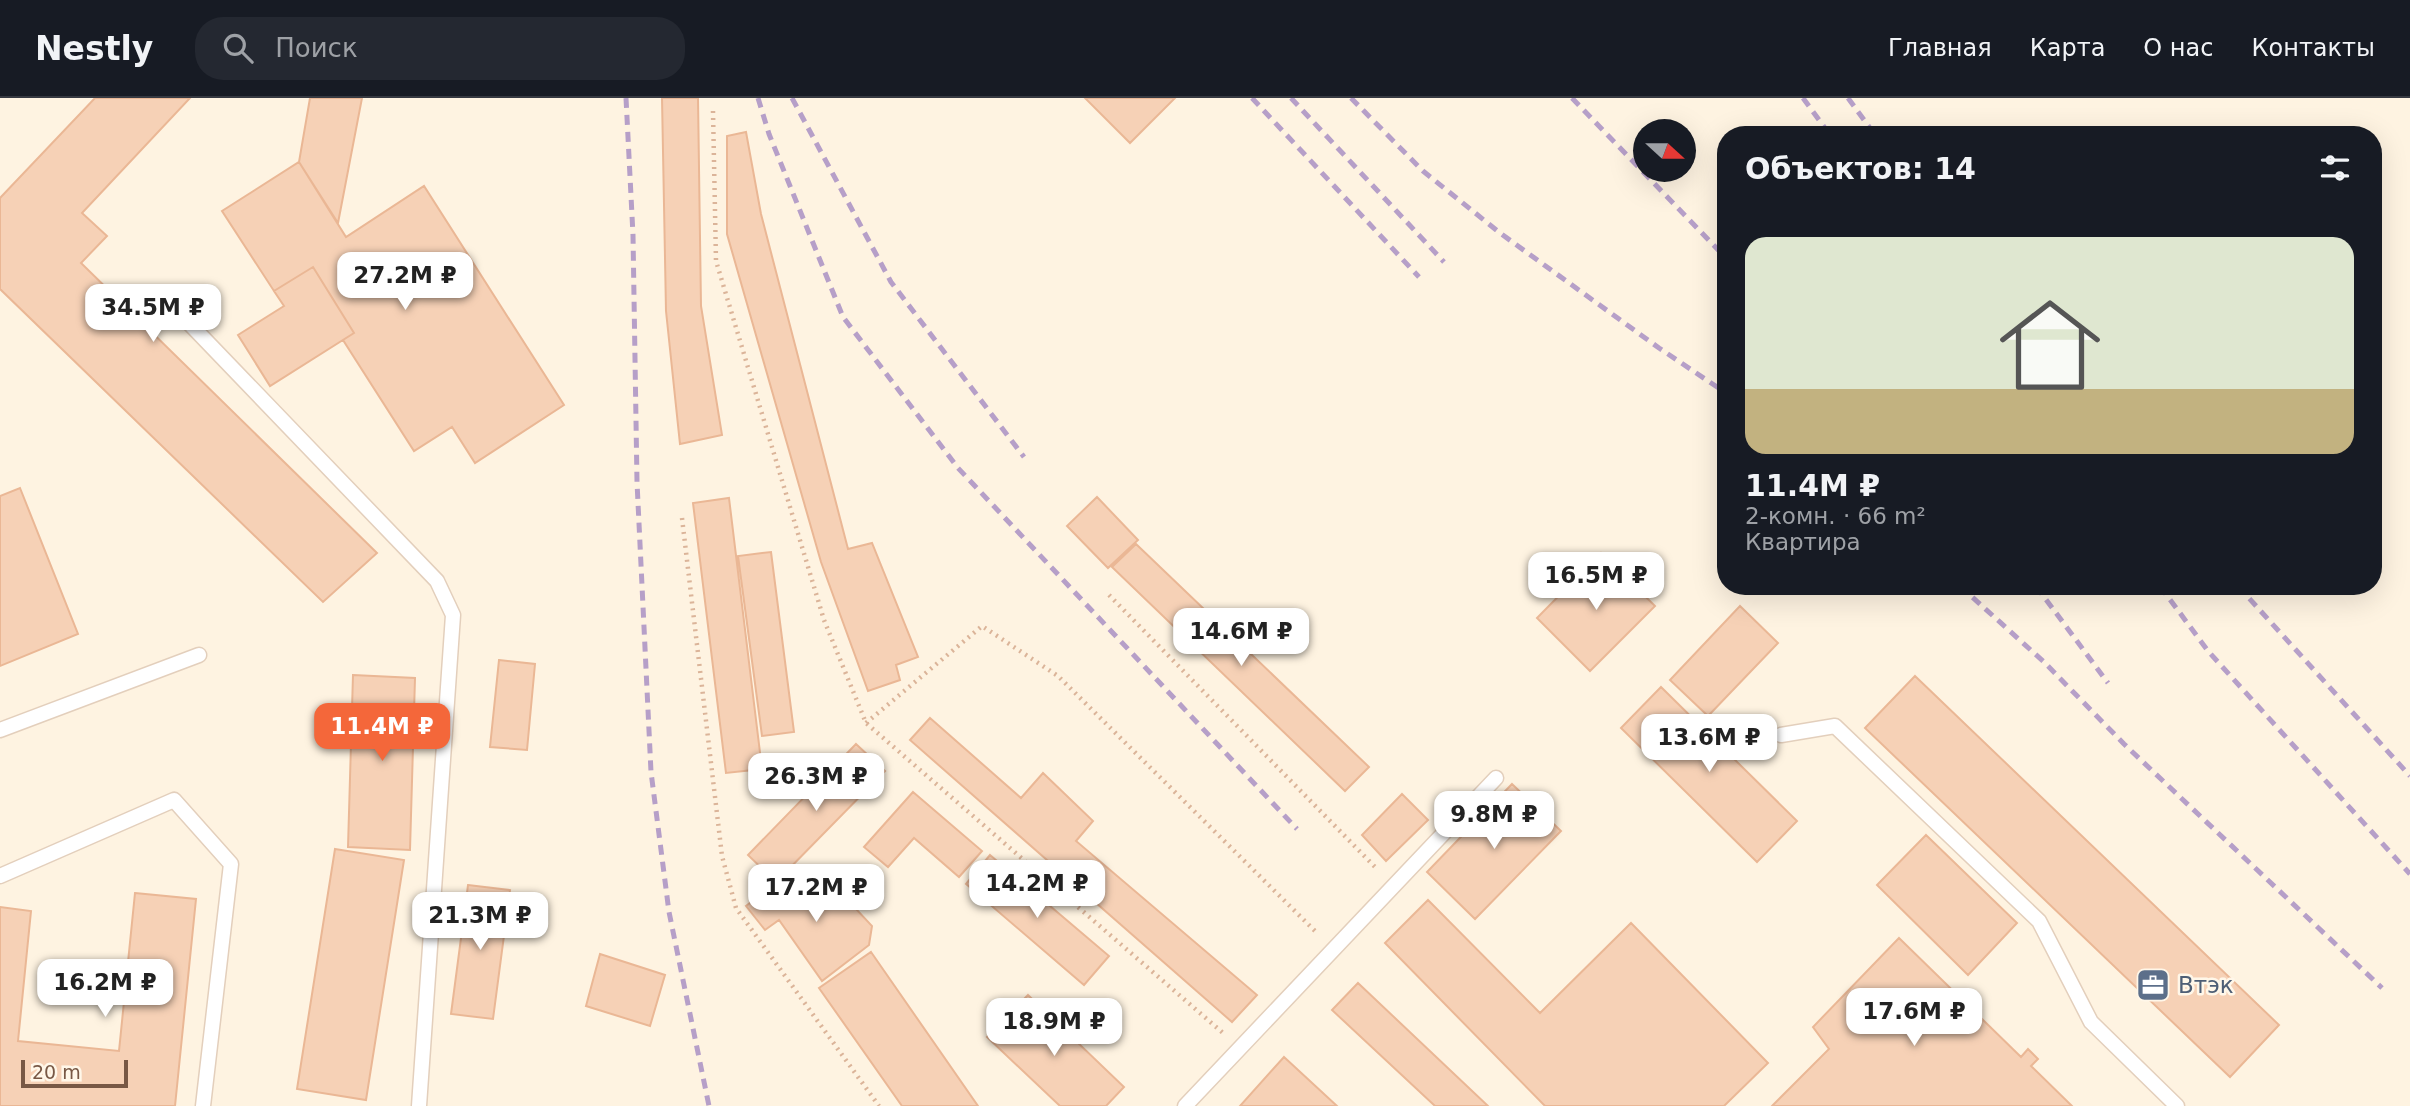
<!DOCTYPE html>
<html lang="ru">
<head>
<meta charset="utf-8">
<style>
  body { margin:0; font-family:"DejaVu Sans",sans-serif; background:#242831; color:#f1f3f6; height:100vh; display:flex; flex-direction:column; font-size:26px; white-space:nowrap }
  * { box-sizing:border-box; margin:0 }
  p { font-size:23px; color:#9ea1a6 }
  .icon { flex:none; width:38px; height:38px; fill:none; stroke:currentColor; stroke-width:2; stroke-linecap:round; stroke-linejoin:round }
  .map { position:relative; flex:1; overflow:hidden }
  .details { position:absolute; left:1717px; top:28px; width:665px; height:469px; display:flex; flex-direction:column; background:#171b24; border-radius:28px; box-shadow:0 7px 28px #0002 }
  .details>* { flex:none }
  .needle { width:46px; rotate:111deg }
  .fabs { position:absolute; left:1633px; top:21px; display:grid; gap:14px }
  .fabs a { display:grid; place-items:center; width:63px; height:63px; border-radius:50%; background:#171b24; box-shadow:0 7px 28px #0002; font-size:35px }
  .scale { position:absolute; left:21px; bottom:18px; width:107px; box-sizing:border-box; padding-left:7px; border:4px solid #785845; border-top:0; font-size:19px; line-height:24px; white-space:nowrap; color:#785845; -webkit-text-stroke:5px #fff7e9; paint-order:stroke }
  .price { position:absolute; translate:-50% -60px; padding:0 16px; border-radius:14px; background:#fff; color:#222; font-size:23px; line-height:46px; filter:drop-shadow(0 2px 4px #0008) }
  .price::after { content:''; position:absolute; left:50%; top:42px; width:21px; height:16px; margin-left:-10px; background:inherit; clip-path:polygon(0 0,100% 0,50% 100%) }
  .price.active { background:#f4673a; color:#fff }
  ul { padding:0; list-style:none }
  li { display:grid; align-content:center; gap:14px; height:371px; padding:0 28px }
  li+li { border-top:2px solid #363941 }
  li span { display:grid; place-items:center; height:217px; border-radius:21px; color:#555 }
  li>.icon { margin-inline-start:auto }
  span .icon { width:126px; height:126px; fill:#fffc; stroke-width:1 }
  li b { font-size:30px }
  h2 { display:flex; justify-content:space-between; align-items:center; height:84px; padding:0 28px; font-size:30px }
  header { display:flex; align-items:center; gap:42px; box-sizing:border-box; height:98px; padding:0 35px; background:#171b24; border-bottom:2px solid #363941 }
  header strong { font-size:33px }
  nav { display:flex; gap:38px; margin-inline-start:auto; font-size:24px }
  .search { width:490px; height:63px; background:#242831; display:flex; align-items:center; gap:18px; box-sizing:border-box; padding:0 24px; border-radius:28px; color:#9ea1a6; font-size:26px }
  .map>svg:first-child { display:block }
  .building { fill:#f6d1b6; stroke:#eab795; stroke-width:2 }
  .lines { fill:none; stroke-linecap:round; stroke-linejoin:round }
  .service-casing { stroke:#e3cfbc; stroke-width:17 }
  .path { stroke:#dbb499; stroke-width:4.5; stroke-dasharray:2 5; stroke-linecap:butt }
  .service { stroke:#fff; stroke-width:14 }
  .rail { stroke:#b69fc8; stroke-width:5; stroke-dasharray:10 7; stroke-linecap:butt }
  .labels { text-anchor:middle; dominant-baseline:central; stroke-width:5; stroke-linejoin:round; paint-order:stroke }
  .service-label { font-size:23px; fill:#4e5e75; stroke:#fff7e9; text-anchor:start }
</style>
</head>
<body>
<header>
<strong>Nestly</strong>
<div class="search"><svg class="icon" aria-label="search" viewBox="0 0 24 24"><circle cx="10" cy="10" r="6"/><path d="M15 15l6 6"/></svg>Поиск</div>
<nav><a>Главная</a><a>Карта</a><a>О нас</a><a>Контакты</a></nav>
</header>
<div class="map">
<svg width="2410" height="1008" viewBox="0 0 2410 1008">
  <rect width="100%" height="100%" fill="#fef3e1"/>
  <!-- building -->
  <path class="building" d="M95,0H190L82,115L107,138L81,165L377,455L323,504L0,191V100Z
    M310,0H362L338,125L299,64Z
    M662,0H698L701,208L722,337L680,346L666,213Z
    M1085,0H1175L1130,45Z
    M746,34L761,116L848,451L872,445L918,559L896,567L900,582L868,593L821,464L727,136V38Z
    M299,64L346,139L424,88L564,307L475,365L452,329L414,353L343,242L354,235L313,169L274,193L222,113Z
    M313,169L354,235L270,288L238,237L284,208L274,193Z
    M20,390L78,536L0,568V398Z
    M1097,399L1138,442L1108,470L1067,428Z
    M729,400L762,671L726,675L693,405Z
    M1136,446L1369,669L1345,693L1112,469Z
    M771,454L794,634L762,638L738,458Z
    M1601,455L1655,508L1590,573L1537,520Z
    M1740,508L1778,545L1708,618L1670,582Z
    M499,562L535,566L527,652L490,649Z
    M353,577L415,580L410,752L348,749Z
    M1915,578L2279,927L2230,979L1865,630Z
    M1661,589L1797,723L1757,764L1621,630Z
    M930,620L1021,700L1043,675L1093,723L1076,743L1257,897L1232,924L910,642Z
    M856,646L885,673L776,784L748,757Z
    M1512,686L1561,733L1475,821L1427,774Z
    M913,694L982,753L959,779L914,740L888,769L864,749Z
    M1402,696L1428,722L1386,763L1362,737Z
    M1926,737L2017,825L1968,877L1877,787Z
    M335,751L404,762L366,1002L297,991Z
    M990,757L1109,858L1084,887L966,786Z
    M783,780L800,801L828,781L872,828L869,847L822,883L779,822L765,832L746,808Z
    M468,787L510,792L493,921L451,916Z
    M135,795L196,801L175,1008H0V809L31,813L18,943L119,953Z
    M1428,802L1540,915L1631,825L1768,965L1724,1008H1545L1385,845Z
    M1899,840L2021,959L2028,951L2038,961L2031,968L2072,1008H1772L1829,951L1813,929Z
    M871,854L978,1008H902L819,890Z
    M600,856L665,877L650,928L586,908Z
    M1358,885L1488,1008H1435L1332,912Z
    M1028,897L1124,989L1106,1008H1060L987,939Z
    M1284,959L1337,1008H1240Z"/>
  <g class="lines">
    <defs>
      <path id="service" d="M163,198L437,483L453,517L419,1008
        M0,632L199,557
        M1781,637L1835,628L2039,823L2091,924L2177,1008
        M0,778L174,702L231,766L203,1008
        M1185,1008L1496,680"/>
    </defs>
    <!-- service casing -->
    <use href="#service" class="service-casing"/>
    <!-- path -->
    <path class="path" d="M713,13L716,163L824,522L866,625L1223,935
      M682,420L722,758L736,810L879,1008
      M1109,497L1378,772
      M866,625L982,528L1058,578L1317,835"/>
    <!-- service -->
    <use href="#service" class="service"/>
    <!-- rail -->
    <path class="rail" d="M626,0L633,137L637,384L651,674L669,814L709,1008
      M758,0L769,36L843,219L958,370L1297,731
      M792,0L891,184L1024,359
      M1252,0L1419,179
      M1291,0L1444,164
      M1351,0L1423,73L1500,135L1659,250L1726,295
      M1572,0L1726,160
      M1803,0L1830,37
      M1848,0L1875,37
      M1960,488L2044,564L2124,646L2382,890
      M2036,488L2108,585
      M2160,488L2208,553L2410,776
      M2238,488L2410,678"/>
  </g>
  <!-- icons -->
  <defs>
    <symbol id="office-square" viewBox="-11 -11 22 22"><rect x="-9" y="-9" width="18" height="18" rx="4" fill="#5c6f8a" stroke="#fff7e9"/><path d="M-6-3h4V-5.5h4V-3h4V5H-6ZM-1-4.5V-3h2v-1.5ZM-6 0V1H6V0Z" fill="#fff"/></symbol>
  </defs>
  <g fill-rule="evenodd">
    <use href="#office-square" x="2134" y="868" width="38" height="38"/>
  </g>
  <g class="labels">
    <!-- service labels -->
    <g class="service-label">
      <text x="2178" y="887">Втэк</text>
    </g>
  </g>
</svg>
<div class="fabs">
<a><svg class="needle" viewBox="-14 -14 28 28"><path d="M0-13l5 13h-10z" fill="#e53935"/><path d="M0 13l5-13h-10z" fill="#9ea1a6"/></svg></a>
</div>
<div class="scale">20 m</div>
<b class="price" style="left:405px;top:214px">27.2M ₽</b>
<b class="price" style="left:153px;top:246px">34.5M ₽</b>
<b class="price" style="left:1596px;top:514px">16.5M ₽</b>
<b class="price" style="left:1241px;top:570px">14.6M ₽</b>
<b class="price active" style="left:382px;top:665px">11.4M ₽</b>
<b class="price" style="left:1709px;top:676px">13.6M ₽</b>
<b class="price" style="left:816px;top:715px">26.3M ₽</b>
<b class="price" style="left:1494px;top:753px">9.8M ₽</b>
<b class="price" style="left:1037px;top:822px">14.2M ₽</b>
<b class="price" style="left:816px;top:826px">17.2M ₽</b>
<b class="price" style="left:480px;top:854px">21.3M ₽</b>
<b class="price" style="left:105px;top:921px">16.2M ₽</b>
<b class="price" style="left:1914px;top:950px">17.6M ₽</b>
<b class="price" style="left:1054px;top:960px">18.9M ₽</b>
<section class="details">
<h2>Объектов: 14<svg class="icon" aria-label="filters" viewBox="0 0 24 24"><path d="M4 7h16M4 17h16"/><circle cx="9" cy="7" r="2"/><circle cx="15" cy="17" r="2"/></svg></h2>
<ul>
<li><span style="background:linear-gradient(#dfe7d0 70%,#c2b280 0)"><svg class="icon" aria-label="home" viewBox="0 0 24 24"><path d="M3 11l9-7 9 7M6 9v11h12V9"/></svg></span><div><b>11.4M ₽</b><p>2-комн. · 66 m²</p><p>Квартира</p></div></li>
</ul>
</section>
</div>
</body>
</html>
